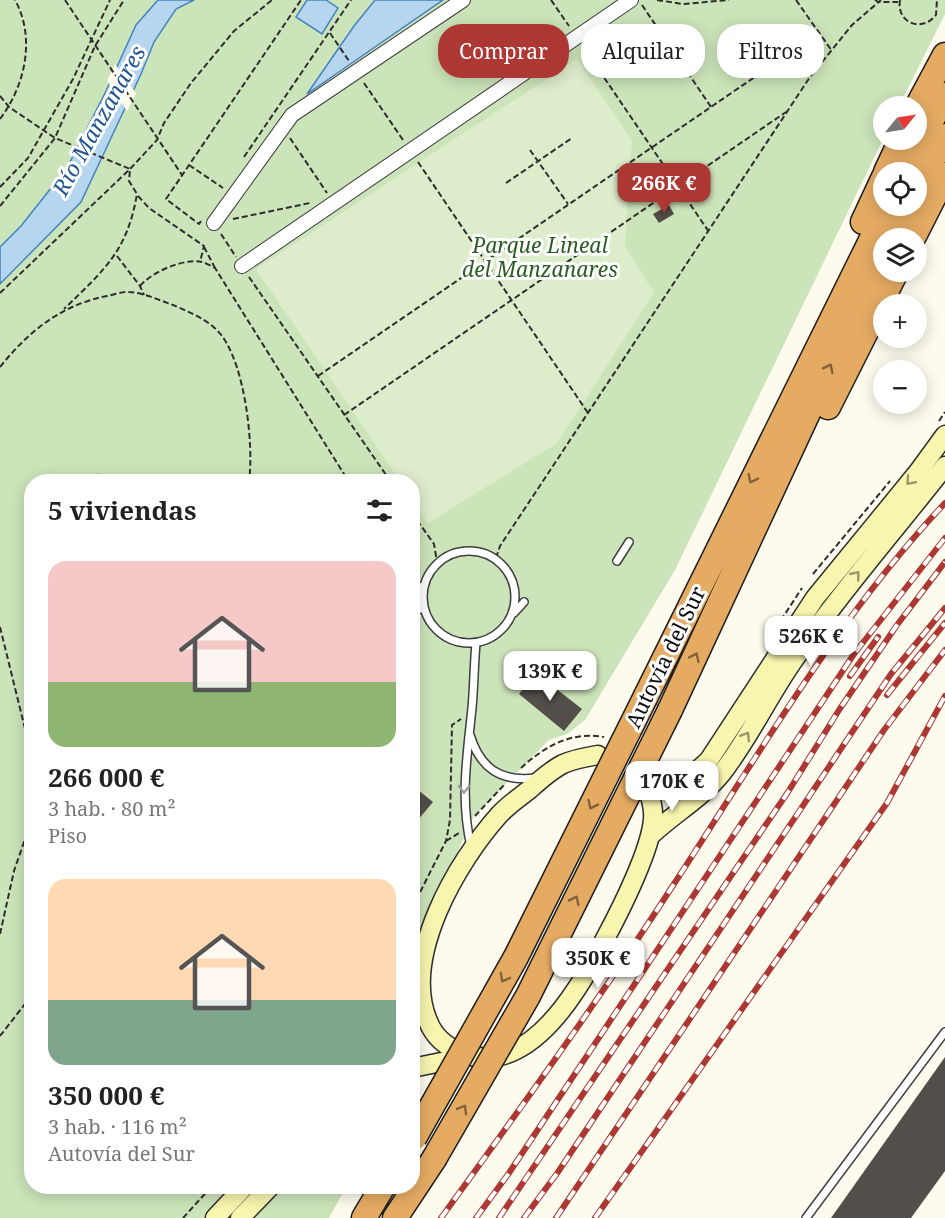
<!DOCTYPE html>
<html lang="es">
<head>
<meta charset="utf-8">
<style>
  body { margin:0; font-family:"Noto Serif",serif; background:#f2f2f2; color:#222; height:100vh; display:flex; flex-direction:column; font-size:22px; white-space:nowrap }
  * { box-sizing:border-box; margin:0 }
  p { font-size:20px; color:#767676 }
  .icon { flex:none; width:33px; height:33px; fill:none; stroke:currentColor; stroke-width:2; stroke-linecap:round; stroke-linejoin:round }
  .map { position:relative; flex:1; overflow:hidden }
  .panel { position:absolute; left:24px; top:474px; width:396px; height:720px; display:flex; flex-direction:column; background:#fff; border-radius:24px; box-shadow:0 3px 15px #0003 }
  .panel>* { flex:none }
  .hud { position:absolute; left:438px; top:24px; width:417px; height:54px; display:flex; gap:12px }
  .needle { width:39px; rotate:60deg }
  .tools { position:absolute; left:873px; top:96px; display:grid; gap:12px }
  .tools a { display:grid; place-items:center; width:54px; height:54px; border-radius:50%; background:#fff; box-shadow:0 3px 15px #0003; font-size:30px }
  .price { position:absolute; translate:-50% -51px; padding:0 14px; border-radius:12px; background:#fff; color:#222; font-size:20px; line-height:39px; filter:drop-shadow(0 2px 3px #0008) }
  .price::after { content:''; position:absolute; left:50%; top:36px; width:18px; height:14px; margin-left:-9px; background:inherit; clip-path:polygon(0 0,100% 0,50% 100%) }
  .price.current { background:#ad3833; color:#fff }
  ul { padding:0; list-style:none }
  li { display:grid; align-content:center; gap:12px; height:318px; padding:0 24px }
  li span { display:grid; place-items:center; height:186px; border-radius:18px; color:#555 }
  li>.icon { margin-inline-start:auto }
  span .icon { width:108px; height:108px; fill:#fffc; stroke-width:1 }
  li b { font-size:26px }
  h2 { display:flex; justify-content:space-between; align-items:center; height:72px; padding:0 24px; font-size:26px }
  .chip { padding:0 21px; border-radius:24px; background:#fff; box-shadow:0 3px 15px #0003; font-size:21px; line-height:54px }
  .chip.current { background:#ad3833; color:#fff }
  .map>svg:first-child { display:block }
  .green { fill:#cce4ba }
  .pitch { fill:#ddeccb }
  .water { fill:#b6d5ef; stroke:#4583bf; stroke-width:1.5 }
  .pier { fill:#fdfbed }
  .building { fill:#534e49 }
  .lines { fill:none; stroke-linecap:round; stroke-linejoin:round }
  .lane-casing { stroke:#3f3f3f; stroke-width:10 }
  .street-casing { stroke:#3f3f3f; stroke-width:16 }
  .secondary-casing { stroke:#2e2e2e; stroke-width:21 }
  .highway-casing { stroke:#1d1d1d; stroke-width:27 }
  .path { stroke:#2e2e2e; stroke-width:2; stroke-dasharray:6 3; stroke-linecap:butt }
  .lane { stroke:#fff; stroke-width:7 }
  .street { stroke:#fff; stroke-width:14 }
  .secondary { stroke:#f7f5ae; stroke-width:18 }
  .highway { stroke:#e5ab63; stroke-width:24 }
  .rail-casing { stroke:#ad3833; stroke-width:6 }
  .rail { stroke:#fff; stroke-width:4; stroke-dasharray:11; stroke-linecap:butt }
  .highway-bridge-casing { stroke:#1d1d1d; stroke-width:27; stroke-linecap:butt }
  .highway-bridge { stroke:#e5ab63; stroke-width:24 }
  .oneway { stroke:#83633c }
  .oneway2 { stroke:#99986d }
  .oneway3 { stroke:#9e9e9e }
  .labels { text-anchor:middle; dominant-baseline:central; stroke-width:6; stroke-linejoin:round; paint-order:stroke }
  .park-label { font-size:21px; font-style:italic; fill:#2a5c23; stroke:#fff }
  .street-label { font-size:21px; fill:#0c0c0c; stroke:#fff }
  .water-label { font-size:22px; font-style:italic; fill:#225690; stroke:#fff }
</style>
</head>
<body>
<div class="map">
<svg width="945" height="1218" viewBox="0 0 945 1218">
  <rect width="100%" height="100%" fill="#fdfbed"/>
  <!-- green -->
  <path class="green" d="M0,0H945V14L899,106H884L883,139L675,570L585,720L567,734L549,740L474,816L413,948L412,482H32V1186L346,1187L329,1218H0Z"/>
  <!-- pitch -->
  <path class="pitch" d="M577,59L632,140L625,246L654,293L557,443L428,523L413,500L412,482L400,481L256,269Z"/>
  <!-- water -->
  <path class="water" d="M158,0H194L176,9L154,42L141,74L81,202L0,284V247L21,226L67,168L106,91L136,25Z
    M307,0H326L338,8L322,34L296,17Z
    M375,0H443L307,94L354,26Z"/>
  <!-- pier -->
  <path class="pier" d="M115,64L136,93L127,111L107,81Z"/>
  <!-- building -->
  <path class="building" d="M669,205L674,214L659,223L653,214Z
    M536,673L582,709L564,731L519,694Z
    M412,785L433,802L412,827Z
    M945,1057V1171L911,1218H831Z"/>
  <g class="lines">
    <defs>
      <path id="lane" d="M423 597a46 46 0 1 1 92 0a46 46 0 1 1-92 0Z
        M617,561L629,542
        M412,586L424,587
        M412,611L424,608
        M514,613L524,602
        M470,735C480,768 500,782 535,778
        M471,847C460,798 467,757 472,708C474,687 474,665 476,643
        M806,1218L945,1032"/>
      <path id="street" d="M214,223L292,115L463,0
        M242,266L631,0"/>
      <path id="secondary" d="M598,755C586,757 574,759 563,764C551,770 540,780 530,789C520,797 508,805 499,815C457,862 401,957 428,1021C434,1037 448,1048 464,1054C531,1077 582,985 606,937C621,909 651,849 653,819C654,808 651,798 647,788C677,787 688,780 709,760L815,598L918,472L945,435
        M650,836C673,814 702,798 722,773C749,738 768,697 793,661C840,593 894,531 945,466
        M412,1068L466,1057
        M215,1218L245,1186
        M240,1218L271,1186"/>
      <path id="highway" d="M916,109L945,55
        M886,172L901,140
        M904,172L945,95
        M916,191L945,136
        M863,222L884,177
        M892,238L909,206
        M913,238L945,175
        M828,407L896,272
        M646,696C726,532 808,369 888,206
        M670,710L819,389L884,256
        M364,1218L383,1186
        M395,1218L434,1159"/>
    </defs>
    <!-- lane casing -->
    <use href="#lane" class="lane-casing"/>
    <!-- street casing -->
    <use href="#street" class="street-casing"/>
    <!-- secondary casing -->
    <use href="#secondary" class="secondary-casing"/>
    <!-- highway casing -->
    <use href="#highway" class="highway-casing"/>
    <!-- path -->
    <path class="path" d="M65,0L182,175
      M551,0L569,26
      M657,0L683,4L729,0
      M796,0L832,51
      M875,0L878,2H898
      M900,0C896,23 922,33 936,15L937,0
      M642,5L711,107
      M330,33L349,61
      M584,48L709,232
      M364,83L403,140
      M0,96L9,107L55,138L130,169L129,181L137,194C127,252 104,270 64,309
      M0,119C25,86 36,38 15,0
      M290,138L327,193
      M530,150L568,204
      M244,157L351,0
      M418,162L588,413
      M189,165L223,188
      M506,183L572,138
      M0,187L28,158L73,79L110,0
      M138,196L149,208L204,246L200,262
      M0,206L55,138L95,46L124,0
      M233,219L310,203
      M201,221L199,224L166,199L301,0
      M221,234L236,257
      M204,247L215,268
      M117,256L140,286L144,295
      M249,277L391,482
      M140,286C152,272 183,258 202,262C206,263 211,266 215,268L349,482
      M0,293L130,169L157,140L164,123L191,83L234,31L272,0
      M0,367C29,331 61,305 107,296C114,295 123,291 129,292C144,293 159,300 173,305C191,313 210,320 222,336C245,367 254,444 249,482
      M318,376L819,33
      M344,415L786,112
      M939,421L945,412
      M76,482C93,471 108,474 125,482
      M412,513L434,544L437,562
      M496,558L500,546L810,77L852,25L881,0
      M813,574L890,481
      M0,627L32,757
      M766,643L802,588
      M521,768C545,746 572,731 604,737
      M475,816L504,785
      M446,841L459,833
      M412,908L446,841L450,820L452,725L461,719
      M0,934L14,871L32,819
      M0,1036L32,995
      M183,1218L212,1186"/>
    <!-- lane -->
    <use href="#lane" class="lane"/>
    <!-- street -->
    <use href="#street" class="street"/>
    <!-- secondary -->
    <use href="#secondary" class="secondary"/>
    <!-- highway -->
    <use href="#highway" class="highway"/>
    <defs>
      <path id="rail" d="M850,676L878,637
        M887,695L945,623
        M441,1218C520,1109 599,1000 672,887C758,756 837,618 945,503
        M476,1218L509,1173L854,654L945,538
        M499,1218L788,792L839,710L897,625L945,562
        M524,1218L558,1172L891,674L945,608
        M556,1218L884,730L945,650
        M595,1218L887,803L945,696"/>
    </defs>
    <!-- rail casing -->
    <use href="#rail" class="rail-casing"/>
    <!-- rail -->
    <use href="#rail" class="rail"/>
    <defs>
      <path id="highway-bridge" d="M414,1138L516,957L646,696
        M434,1159L528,996L670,710"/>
    </defs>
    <!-- highway-bridge casing -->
    <use href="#highway-bridge" class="highway-bridge-casing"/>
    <!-- highway-bridge -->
    <use href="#highway-bridge" class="highway-bridge"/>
  </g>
  <!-- one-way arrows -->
  <defs><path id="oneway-chevron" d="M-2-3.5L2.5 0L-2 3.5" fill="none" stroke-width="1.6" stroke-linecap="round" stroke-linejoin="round" transform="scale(1.5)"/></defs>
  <g class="oneway">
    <use href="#oneway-chevron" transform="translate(829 368) rotate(-64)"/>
    <use href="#oneway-chevron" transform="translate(752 479) rotate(116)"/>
    <use href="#oneway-chevron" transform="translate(695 657) rotate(-65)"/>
    <use href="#oneway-chevron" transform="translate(592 805) rotate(116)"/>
    <use href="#oneway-chevron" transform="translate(575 900) rotate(-64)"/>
    <use href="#oneway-chevron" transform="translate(504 978) rotate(119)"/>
    <use href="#oneway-chevron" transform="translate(463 1109) rotate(-60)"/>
  </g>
  <g class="oneway2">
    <use href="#oneway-chevron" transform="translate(910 481) rotate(131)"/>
    <use href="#oneway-chevron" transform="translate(856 575) rotate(-51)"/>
    <use href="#oneway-chevron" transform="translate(746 736) rotate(-58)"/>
  </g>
  <use class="oneway3" href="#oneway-chevron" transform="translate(464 789) rotate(91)"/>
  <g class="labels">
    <!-- park labels -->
    <g class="park-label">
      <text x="540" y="245">Parque Lineal<tspan x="540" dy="24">del Manzanares</tspan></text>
    </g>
    <!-- street labels -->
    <g class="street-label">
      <text transform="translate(665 657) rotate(-64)">Autovía del Sur</text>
    </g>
    <!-- water labels -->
    <g class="water-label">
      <text transform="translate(98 120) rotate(-61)">Río Manzanares</text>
    </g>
  </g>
</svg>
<div class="tools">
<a><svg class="needle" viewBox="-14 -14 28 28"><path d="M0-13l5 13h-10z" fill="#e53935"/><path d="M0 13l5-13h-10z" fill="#767676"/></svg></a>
<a><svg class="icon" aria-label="locate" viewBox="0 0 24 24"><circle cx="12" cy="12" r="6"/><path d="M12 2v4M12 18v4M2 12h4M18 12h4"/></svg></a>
<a><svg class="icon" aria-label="layers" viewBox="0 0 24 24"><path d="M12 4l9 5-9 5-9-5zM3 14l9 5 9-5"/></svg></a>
<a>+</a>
<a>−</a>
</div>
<b class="price current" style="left:664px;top:214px">266K €</b>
<b class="price" style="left:811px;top:667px">526K €</b>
<b class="price" style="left:550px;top:702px">139K €</b>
<b class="price" style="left:672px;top:812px">170K €</b>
<b class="price" style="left:598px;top:989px">350K €</b>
<div class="hud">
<a class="chip current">Comprar</a>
<a class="chip">Alquilar</a>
<a class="chip">Filtros</a>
</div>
<section class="panel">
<h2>5 viviendas<svg class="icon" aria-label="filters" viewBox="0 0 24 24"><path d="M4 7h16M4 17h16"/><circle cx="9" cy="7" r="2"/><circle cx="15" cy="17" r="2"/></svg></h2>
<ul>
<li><span style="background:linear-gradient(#f6c9c9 65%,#8fb573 0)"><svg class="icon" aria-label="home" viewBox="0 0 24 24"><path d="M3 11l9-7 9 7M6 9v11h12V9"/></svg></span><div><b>266 000 €</b><p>3 hab. · 80 m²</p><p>Piso</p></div></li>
<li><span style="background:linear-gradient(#ffd9b3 65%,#7fa58c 0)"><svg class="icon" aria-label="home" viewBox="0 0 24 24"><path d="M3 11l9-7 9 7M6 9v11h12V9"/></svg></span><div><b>350 000 €</b><p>3 hab. · 116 m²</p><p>Autovía del Sur</p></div></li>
</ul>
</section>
</div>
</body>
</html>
